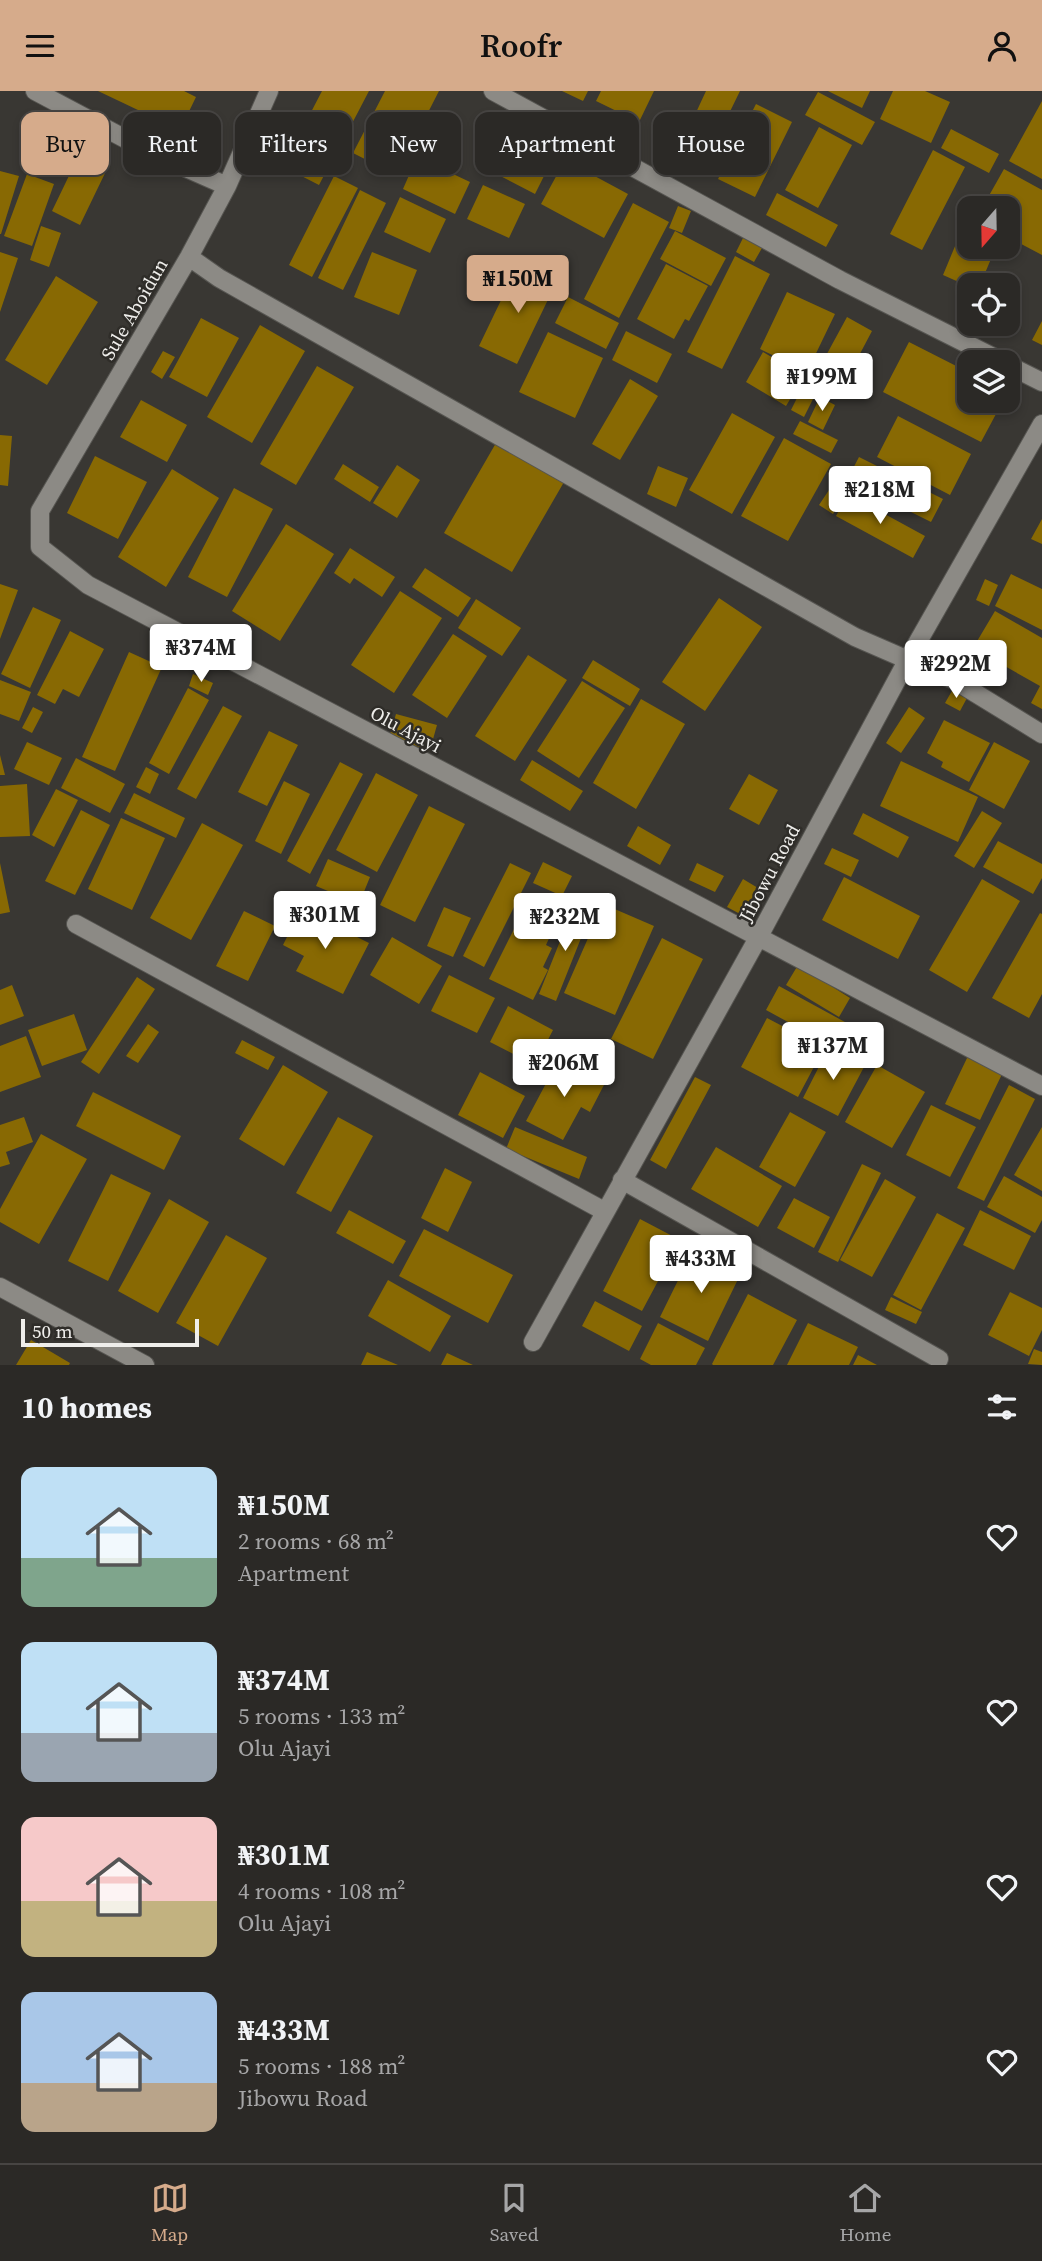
<!DOCTYPE html>
<html lang="en">
<head>
<meta charset="utf-8">
<style>
  body { margin:0; font-family:"Source Serif 4",serif; background:#33312e; color:#f1f3f6; height:100vh; display:flex; flex-direction:column; font-size:26px; white-space:nowrap }
  * { box-sizing:border-box; margin:0 }
  p { font-size:23px; color:#a6a6a7 }
  .icon { flex:none; width:38px; height:38px; fill:none; stroke:currentColor; stroke-width:2; stroke-linecap:round; stroke-linejoin:round }
  .map { position:relative; height:1274px; overflow:hidden }
  .panel { display:flex; flex-direction:column; background:#2b2926; flex:1 }
  .panel>* { flex:none }
  .hud { position:absolute; left:21px; top:21px; width:1001px; height:63px; display:flex; gap:14px }
  .needle { width:46px; rotate:200deg }
  .fabs { position:absolute; left:957px; top:105px; display:grid; gap:14px }
  .fabs a { display:grid; place-items:center; width:63px; height:63px; border-radius:14px; background:#2b2926; box-shadow:0 4px 10px #0003,0 0 0 2px #474543; font-size:35px }
  .scale { position:absolute; left:21px; bottom:18px; width:178px; box-sizing:border-box; padding-left:7px; border:4px solid #efeeeb; border-top:0; font-size:19px; line-height:24px; white-space:nowrap; color:#efeeeb; -webkit-text-stroke:5px #2f2d29; paint-order:stroke }
  .price { position:absolute; translate:-50% -60px; padding:0 16px; border-radius:7px; background:#fff; color:#222; font-size:23px; line-height:46px; filter:drop-shadow(0 2px 4px #0008) }
  .price::after { content:''; position:absolute; left:50%; top:42px; width:21px; height:16px; margin-left:-10px; background:inherit; clip-path:polygon(0 0,100% 0,50% 100%) }
  .price.active { background:#d6ab8b; color:#111 }
  ul { padding:0; list-style:none }
  li { display:flex; align-items:center; gap:21px; height:175px; padding:0 21px }
  li span { display:grid; place-items:center; flex:none; width:196px; height:140px; border-radius:14px; color:#555 }
  li>.icon { margin-inline-start:auto }
  span .icon { width:84px; height:84px; fill:#fffc; stroke-width:1 }
  li b { font-size:30px }
  h2 { display:flex; justify-content:space-between; align-items:center; height:84px; padding:0 21px; font-size:30px }
  .tag { padding:0 24px; border-radius:14px; background:#2b2926; box-shadow:0 4px 10px #0003,0 0 0 2px #474543; font-size:24px; line-height:63px }
  .tag.active { background:#d6ab8b; color:#111 }
  header { display:flex; justify-content:space-between; align-items:center; height:91px; padding:0 21px; background:#d6ab8b; color:#111; font-size:32px; font-weight:600 }
  .dock { display:flex; justify-content:space-around; align-items:center; height:98px; border-top:2px solid #474543; background:#2b2926; font-size:19px; color:#a6a6a7 }
  .dock a { display:grid; justify-items:center; gap:4px }
  .dock .active { color:#d6ab8b }
  .map>svg:first-child { display:block }
  .building { fill:#886903 }
  .lines { fill:none; stroke-linecap:round; stroke-linejoin:round }
  .street-casing { stroke:#565551; stroke-width:20 }
  .street { stroke:#8c8a85; stroke-width:18 }
  .labels { text-anchor:middle; dominant-baseline:central; stroke-width:5; stroke-linejoin:round; paint-order:stroke }
  .street-label { font-size:19px; fill:#efeeeb; stroke:#2f2d29 }
</style>
</head>
<body>
<header><svg class="icon" aria-label="menu" viewBox="0 0 24 24"><path d="M4 6h16M4 12h16M4 18h16"/></svg>Roofr<svg class="icon" aria-label="person" viewBox="0 0 24 24"><circle cx="12" cy="8" r="4"/><path d="M4 21q1-7 8-7t8 7"/></svg></header>
<div class="map">
<svg width="1042" height="1274" viewBox="0 0 1042 1274">
  <rect width="100%" height="100%" fill="#393733"/>
  <!-- building -->
  <path class="building" d="M98,0H184L196,6L180,39Z
    M322,0H369L334,67L297,48Z
    M385,0H439L396,84L353,62Z
    M562,0H588L583,10Z
    M601,0H654L639,31L596,10Z
    M706,0H740L720,41L693,28Z
    M828,0H870L862,17Z
    M893,0H925L950,11L931,52L880,28Z
    M818,1L875,31L862,54L805,24Z
    M1042,10V88L1009,70Z
    M756,13L792,31L755,106L718,88Z
    M507,34L557,59L535,103L485,77Z
    M819,36L852,54L818,117L785,99Z
    M951,38L999,63L989,82L941,57Z
    M283,48L331,71L319,94L272,70Z
    M933,59L965,76L922,159L890,143Z
    M79,64L107,78L80,134L52,120Z
    M417,66L470,91L455,123L403,98Z
    M565,69L628,103L604,147L541,113Z
    M1004,78L1042,99V164L1008,146V117H982Z
    M0,80L19,85L1,143H0Z
    M27,83L54,93L32,155L4,145Z
    M334,85L358,97L312,186L289,174Z
    M483,94L525,113L509,147L467,128Z
    M360,99L386,112L343,199L318,187Z
    M777,102L838,134L826,156L766,124Z
    M400,106L446,128L430,162L384,141Z
    M633,112L669,131L619,227L584,208Z
    M678,115L691,120L682,142L669,137Z
    M41,135L61,142L49,176L30,169Z
    M963,136L970,139V156H996L980,194L970,196L943,184Z
    M675,140L726,167L711,195L660,168Z
    M743,147L762,157L754,171L736,161Z
    M0,161L18,167L0,221Z
    M372,161L417,179L399,224L354,206Z
    M735,165L770,183L722,278L687,261Z
    M666,173L708,195L689,230L685,228L674,248L637,228Z
    M518,174L556,192L517,273L479,255Z
    M56,185L98,211L47,294L5,269Z
    M787,201L835,223L807,281L760,258Z
    M568,206L619,232L606,258L555,232Z
    M847,226L872,240L836,308L810,294Z
    M201,227L239,247L207,306L169,286Z
    M1042,230V254L1032,249Z
    M260,234L305,260L252,352L207,326Z
    M626,240L672,263L657,292L612,269Z
    M548,241L603,267L575,327L519,301Z
    M909,251L970,282V310H1003L981,351L883,301Z
    M163,260L175,266L162,288L151,281Z
    M763,261L804,285L786,315L746,291Z
    M317,275L354,296L296,394L260,373Z
    M630,288L658,305L620,369L592,353Z
    M803,295L816,302L804,326L791,319Z
    M820,306L835,314L823,339L808,331Z
    M141,309L187,334L167,371L120,346Z
    M732,322L775,346L732,423L689,399Z
    M898,325L971,363L950,404L877,366Z
    M800,330L838,349L831,362L793,343Z
    M0,344L12,345L8,395L0,394Z
    M784,347L831,373L788,450L741,425Z
    M496,352L564,391L512,481L444,442Z
    M95,365L147,391L118,448L67,422Z
    M859,366L943,408L931,431L847,389Z
    M343,373L379,396L370,411L334,388Z
    M397,374L420,389L397,427L373,412Z
    M658,375L688,387L676,416L647,403Z
    M172,378L219,407L166,496L118,466Z
    M831,396L845,403L833,423L819,414Z
    M234,397L273,418L227,506L188,486Z
    M848,403L925,445L913,467L836,425Z
    M1042,428V453L1031,448Z
    M286,433L334,463L280,550L232,520Z
    M350,457L395,486L382,506L354,487L350,493L334,482Z
    M425,477L471,507L458,526L412,496Z
    M1011,483L1042,498V539L995,515Z
    M985,488L998,494L989,515L976,509Z
    M0,493L18,499L0,548Z
    M400,500L442,527L394,602L351,574Z
    M719,507L762,536L705,620L662,591Z
    M476,508L521,537L502,565L458,537Z
    M33,516L61,529L30,597L1,583Z
    M995,520L1042,547V618L1031,612L1040,595L973,557Z
    M70,540L104,558L79,606L63,598L55,613L37,604Z
    M453,543L487,565L447,627L412,604Z
    M129,561L162,576L115,680L82,666Z
    M528,564L567,589L515,670L475,645Z
    M593,569L640,598L630,615L582,587Z
    M193,583L213,592L208,604L189,595Z
    M0,589L31,601L19,630L0,623Z
    M582,590L625,617L579,687L537,660Z
    M188,597L209,609L169,683L149,672Z
    M953,598L967,607L960,620L945,612Z
    M641,608L685,633L636,718L593,692Z
    M223,615L242,625L196,708L177,698Z
    M33,616L43,621L32,642L22,637Z
    M909,616L925,627L901,662L886,652Z
    M396,623L437,634L430,659L389,647Z
    M944,629L990,652L969,691L941,676L943,671L927,662Z
    M269,640L298,654L267,715L238,701Z
    M27,651L62,667L49,694L14,678Z
    M994,651L1030,670L1004,718L969,699Z
    M0,664L5,684H0Z
    M76,667L125,693L110,722L61,697Z
    M532,669L583,700L570,720L520,689Z
    M901,670L978,706L958,751L880,715Z
    M340,671L363,683L310,783L287,770Z
    M146,676L159,683L150,703L136,696Z
    M376,682L418,704L377,781L336,759Z
    M749,683L778,699L759,734L729,718Z
    M284,690L310,703L281,763L255,750Z
    M27,693L30,745L0,746V695Z
    M56,698L78,709L54,756L32,744Z
    M134,702L185,727L176,747L124,722Z
    M429,715L465,733L415,831L380,814Z
    M81,719L110,734L75,804L45,790Z
    M982,720L1002,732L974,777L954,765Z
    M863,722L909,746L898,767L853,743Z
    M121,727L165,747L132,819L88,798Z
    M202,732L243,754L191,849L150,827Z
    M638,735L671,754L660,774L627,755Z
    M998,750L1042,773V787L1033,803L983,776Z
    M832,757L859,769L851,786L824,773Z
    M328,768L370,786L359,813L316,795Z
    M543,771L572,785L562,805L533,792Z
    M0,772L10,821L0,823Z
    M510,772L531,782L484,876L463,865Z
    M697,772L724,785L715,801L689,789Z
    M844,786L920,825L898,868L822,829Z
    M743,788L758,797L742,824L727,816Z
    M982,788L1020,810L967,901L929,879Z
    M603,813L654,835L615,924L564,902Z
    M574,815L591,822L556,910L539,903Z
    M444,816L471,827L453,866L427,855Z
    M301,818L369,852L343,903L296,880L304,865L283,854Z
    M244,820L275,835L248,890L216,875Z
    M1040,822L1042,823V903L1029,927L992,907Z
    M520,826L552,841L546,854L552,857L543,876L548,879L533,909L489,888Z
    M392,846L442,875L419,913L370,884Z
    M662,847L703,868L653,968L611,948Z
    M798,874L850,907L839,926L786,894Z
    M449,884L495,907L477,942L431,920Z
    M137,886L155,898L99,983L81,971Z
    M12,894L24,925L0,934V899Z
    M779,895L876,948L863,972L766,919Z
    M508,915L553,939L535,974L490,951Z
    M74,923L87,959L42,975L28,939Z
    M767,927L824,957L798,1006L741,976Z
    M148,933L159,941L138,972L126,965Z
    M26,945L41,986L0,1001V955Z
    M242,949L275,966L268,979L235,962Z
    M828,958L864,976L838,1025L803,1007Z
    M968,965L1003,981L980,1029L945,1013Z
    M559,968L605,992L590,1021L581,1016L563,1049L526,1030Z
    M283,974L328,1001L284,1075L239,1048Z
    M877,974L925,1001L892,1057L845,1031Z
    M480,981L525,1005L503,1047L458,1024Z
    M695,986L711,994L666,1078L650,1069Z
    M1009,994L1035,1008L984,1110L957,1097Z
    M93,1001L181,1045L164,1079L76,1035Z
    M931,1014L976,1036L950,1086L906,1064Z
    M790,1021L826,1041L795,1096L759,1076Z
    M24,1026L33,1051L6,1061L10,1073L0,1076V1034Z
    M338,1026L373,1045L331,1121L296,1102Z
    M515,1036L587,1066L579,1088L506,1058Z
    M1042,1036V1100L1014,1084Z
    M41,1043L87,1068L39,1153L0,1131V1118Z
    M716,1056L782,1095L758,1136L691,1098Z
    M862,1073L881,1082L838,1171L818,1161Z
    M445,1077L472,1091L448,1141L421,1127Z
    M111,1083L151,1102L108,1190L68,1170Z
    M1004,1085L1042,1106V1129L1035,1142L987,1116Z
    M885,1088L916,1106L872,1186L840,1169Z
    M794,1107L830,1126L814,1157L777,1137Z
    M169,1108L209,1131L158,1222L118,1200Z
    M349,1119L406,1150L393,1173L336,1142Z
    M980,1119L1031,1145L1014,1179L963,1154Z
    M937,1122L965,1137L921,1219L893,1204Z
    M640,1128L680,1149L642,1220L603,1200Z
    M424,1138L513,1184L488,1232L399,1185Z
    M226,1144L267,1167L218,1255L176,1232Z
    M693,1159L741,1182L708,1250L660,1226Z
    M388,1189L451,1225L430,1261L368,1225Z
    M1010,1201L1042,1217V1239L1029,1265L988,1244Z
    M748,1203L797,1229L773,1274H713L712,1273Z
    M891,1206L922,1221L916,1233L885,1219Z
    M595,1210L642,1235L629,1260L582,1235Z
    M658,1232L705,1257L696,1274H651L640,1268Z
    M808,1232L858,1256L849,1274H787Z
    M31,1249L70,1272L69,1274H16Z
    M1034,1258L1042,1261V1274L1028,1273Z
    M367,1261L398,1274H361Z
    M447,1262L473,1274H441Z
    M858,1264L877,1274H853Z"/>
  <g class="lines">
    <defs>
      <path id="street" d="M35,0L152,62L227,95
        M269,0L227,95L189,166L40,420V456L88,494L1042,995
        M493,0L840,189L1003,271
        M189,166L219,187L855,546L954,589L1042,643
        M1008,274L1042,291
        M76,833L604,1120
        M622,1089L939,1268
        M0,1196L145,1274
        M533,1251L758,847L907,570L1042,333"/>
    </defs>
    <!-- street casing -->
    <use href="#street" class="street-casing"/>
    <!-- street -->
    <use href="#street" class="street"/>
  </g>
  <g class="labels">
    <!-- street labels -->
    <g class="street-label">
      <text transform="translate(134 218) rotate(-60)">Sule Aboidun</text>
      <text transform="translate(406 638) rotate(28)">Olu Ajayi</text>
      <text transform="translate(769 782) rotate(-62)">Jibowu Road</text>
    </g>
  </g>
</svg>
<div class="fabs">
<a><svg class="needle" viewBox="-14 -14 28 28"><path d="M0-13l5 13h-10z" fill="#e53935"/><path d="M0 13l5-13h-10z" fill="#a6a6a7"/></svg></a>
<a><svg class="icon" aria-label="locate" viewBox="0 0 24 24"><circle cx="12" cy="12" r="6"/><path d="M12 2v4M12 18v4M2 12h4M18 12h4"/></svg></a>
<a><svg class="icon" aria-label="layers" viewBox="0 0 24 24"><path d="M12 4l9 5-9 5-9-5zM3 14l9 5 9-5"/></svg></a>
</div>
<div class="scale">50 m</div>
<b class="price active" style="left:518px;top:224px">₦150M</b>
<b class="price" style="left:822px;top:322px">₦199M</b>
<b class="price" style="left:880px;top:435px">₦218M</b>
<b class="price" style="left:201px;top:593px">₦374M</b>
<b class="price" style="left:956px;top:609px">₦292M</b>
<b class="price" style="left:325px;top:860px">₦301M</b>
<b class="price" style="left:565px;top:862px">₦232M</b>
<b class="price" style="left:833px;top:991px">₦137M</b>
<b class="price" style="left:564px;top:1008px">₦206M</b>
<b class="price" style="left:701px;top:1204px">₦433M</b>
<div class="hud">
<a class="tag active">Buy</a>
<a class="tag">Rent</a>
<a class="tag">Filters</a>
<a class="tag">New</a>
<a class="tag">Apartment</a>
<a class="tag">House</a>
</div>
</div>
<section class="panel">
<h2>10 homes<svg class="icon" aria-label="filters" viewBox="0 0 24 24"><path d="M4 7h16M4 17h16"/><circle cx="9" cy="7" r="2"/><circle cx="15" cy="17" r="2"/></svg></h2>
<ul>
<li><span style="background:linear-gradient(#bfe0f5 65%,#7fa58c 0)"><svg class="icon" aria-label="home" viewBox="0 0 24 24"><path d="M3 11l9-7 9 7M6 9v11h12V9"/></svg></span><div><b>₦150M</b><p>2 rooms · 68 m²</p><p>Apartment</p></div><svg class="icon" aria-label="heart" viewBox="0 0 24 24"><path d="M12 20l-8-8c-3-5 5-10 8-4 3-6 11-1 8 4z"/></svg></li>
<li><span style="background:linear-gradient(#bfe0f5 65%,#9aa5b1 0)"><svg class="icon" aria-label="home" viewBox="0 0 24 24"><path d="M3 11l9-7 9 7M6 9v11h12V9"/></svg></span><div><b>₦374M</b><p>5 rooms · 133 m²</p><p>Olu Ajayi</p></div><svg class="icon" aria-label="heart" viewBox="0 0 24 24"><path d="M12 20l-8-8c-3-5 5-10 8-4 3-6 11-1 8 4z"/></svg></li>
<li><span style="background:linear-gradient(#f6c9c9 60%,#c2b280 0)"><svg class="icon" aria-label="home" viewBox="0 0 24 24"><path d="M3 11l9-7 9 7M6 9v11h12V9"/></svg></span><div><b>₦301M</b><p>4 rooms · 108 m²</p><p>Olu Ajayi</p></div><svg class="icon" aria-label="heart" viewBox="0 0 24 24"><path d="M12 20l-8-8c-3-5 5-10 8-4 3-6 11-1 8 4z"/></svg></li>
<li><span style="background:linear-gradient(#a9c7e8 65%,#b9a48a 0)"><svg class="icon" aria-label="home" viewBox="0 0 24 24"><path d="M3 11l9-7 9 7M6 9v11h12V9"/></svg></span><div><b>₦433M</b><p>5 rooms · 188 m²</p><p>Jibowu Road</p></div><svg class="icon" aria-label="heart" viewBox="0 0 24 24"><path d="M12 20l-8-8c-3-5 5-10 8-4 3-6 11-1 8 4z"/></svg></li>
</ul>
</section>
<nav class="dock">
<a class="active"><svg class="icon" aria-label="map" viewBox="0 0 24 24"><path d="M3 6l6-2 6 2 6-2v14l-6 2-6-2-6 2zM9 4v14M15 6v14"/></svg>Map</a>
<a><svg class="icon" aria-label="saved" viewBox="0 0 24 24"><path d="M7 4h10v16l-5-4-5 4z"/></svg>Saved</a>
<a><svg class="icon" aria-label="home" viewBox="0 0 24 24"><path d="M3 11l9-7 9 7M6 9v11h12V9"/></svg>Home</a>
</nav>
</body>
</html>
